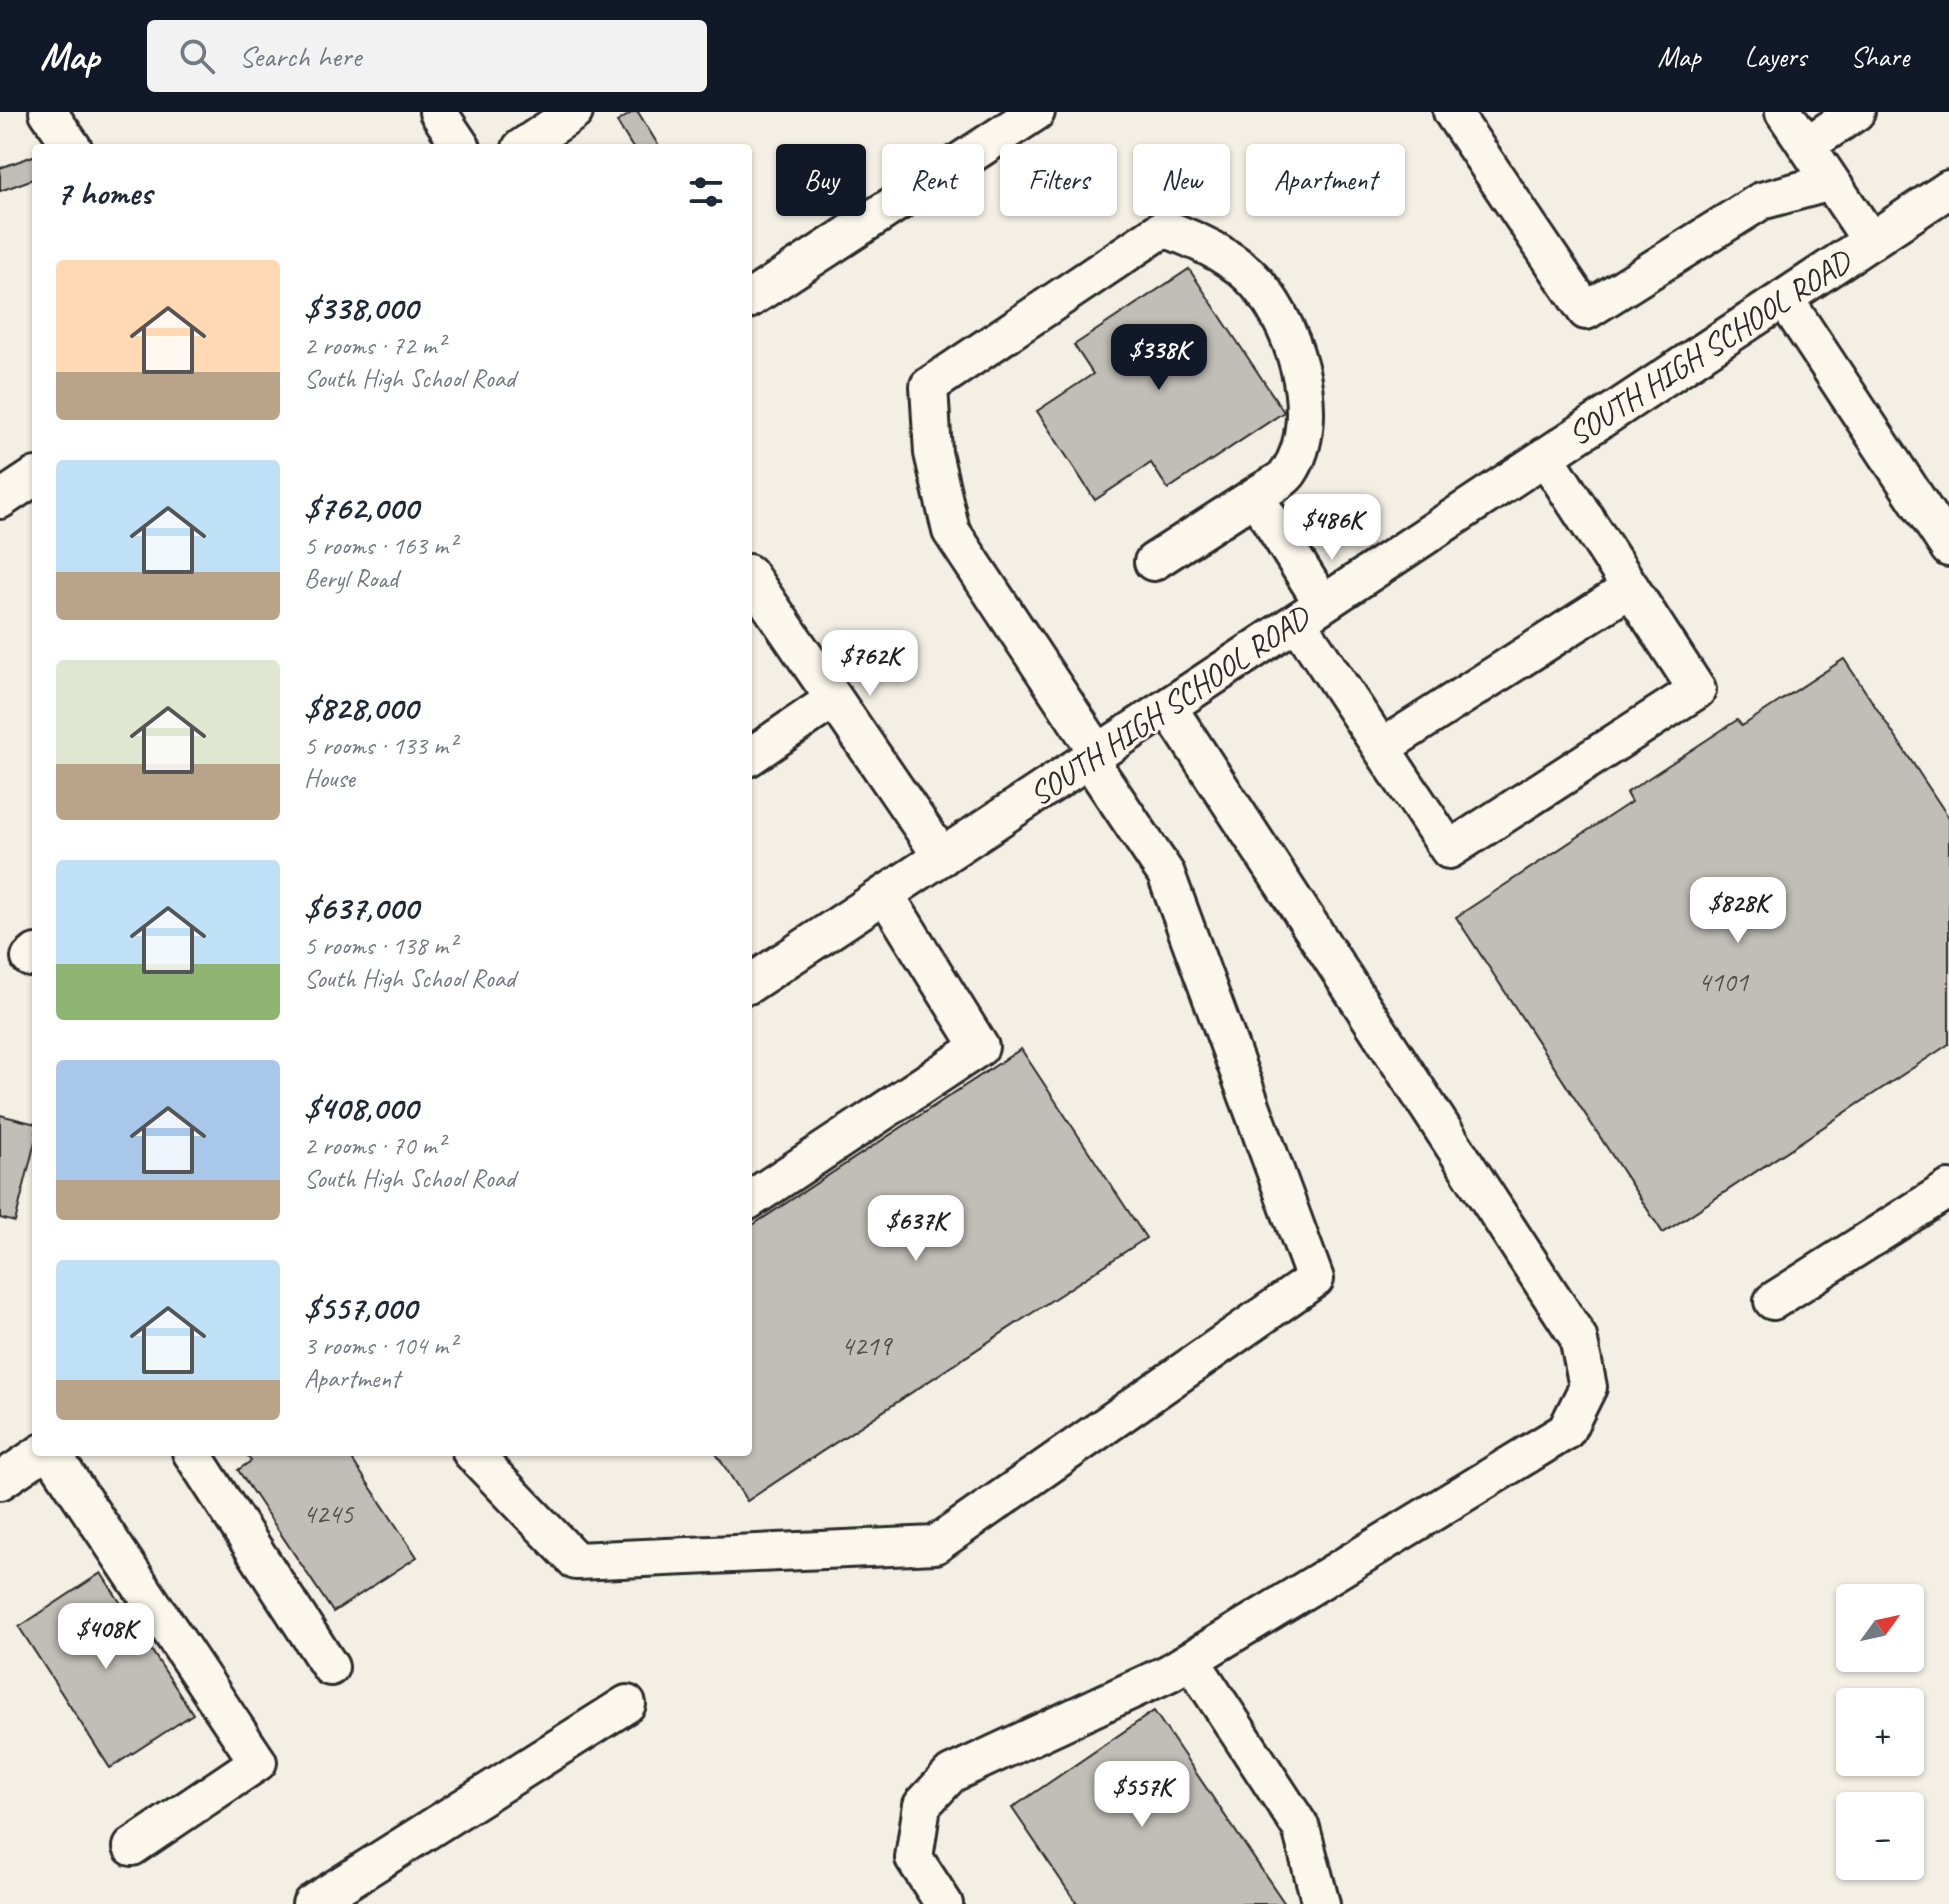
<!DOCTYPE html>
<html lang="en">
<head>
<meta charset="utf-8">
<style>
  body { margin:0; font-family:Caveat,sans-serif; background:#f2f2f3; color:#1f2937; height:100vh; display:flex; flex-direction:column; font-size:30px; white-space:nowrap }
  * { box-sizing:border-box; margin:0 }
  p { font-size:26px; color:#747a83 }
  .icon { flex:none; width:44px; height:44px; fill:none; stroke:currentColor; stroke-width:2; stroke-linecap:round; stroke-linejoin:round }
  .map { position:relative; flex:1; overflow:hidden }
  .details { position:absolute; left:32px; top:32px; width:720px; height:1312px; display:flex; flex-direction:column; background:#fff; border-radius:8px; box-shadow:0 2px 6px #0004 }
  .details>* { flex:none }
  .banner { position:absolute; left:776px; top:32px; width:760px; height:72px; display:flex; gap:16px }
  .needle { width:52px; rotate:57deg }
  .buttons { position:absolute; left:1836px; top:1472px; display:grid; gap:16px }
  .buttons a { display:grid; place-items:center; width:88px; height:88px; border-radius:8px; background:#fff; box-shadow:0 2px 6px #0004; font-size:40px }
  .price { position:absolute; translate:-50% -68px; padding:0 18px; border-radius:16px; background:#fff; color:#222; font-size:26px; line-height:52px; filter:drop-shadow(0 2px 4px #0008) }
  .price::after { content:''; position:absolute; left:50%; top:48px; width:24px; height:18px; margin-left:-12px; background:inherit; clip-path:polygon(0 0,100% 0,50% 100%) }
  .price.active { background:#111827; color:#fff }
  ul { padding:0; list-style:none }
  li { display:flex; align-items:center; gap:24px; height:200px; padding:0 24px }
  li span { display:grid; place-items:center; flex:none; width:224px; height:160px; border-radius:8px; color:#555 }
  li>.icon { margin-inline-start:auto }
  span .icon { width:96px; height:96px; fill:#fffc; stroke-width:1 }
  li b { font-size:34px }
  h2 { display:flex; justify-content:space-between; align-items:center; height:96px; padding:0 24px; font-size:34px }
  .pill { padding:0 28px; border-radius:8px; background:#fff; box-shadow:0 2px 6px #0004; font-size:28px; line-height:72px }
  .pill.active { background:#111827; color:#fff }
  header { display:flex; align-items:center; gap:48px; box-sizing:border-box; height:112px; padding:0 40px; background:#111827; color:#fff }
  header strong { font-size:38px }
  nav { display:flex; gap:44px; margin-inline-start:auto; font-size:28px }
  .search { width:560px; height:72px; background:#f2f2f3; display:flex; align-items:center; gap:20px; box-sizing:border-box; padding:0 28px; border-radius:8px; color:#747a83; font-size:30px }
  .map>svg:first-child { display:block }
  .building { fill:#c0beb6; stroke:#2b2b2b; stroke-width:2 }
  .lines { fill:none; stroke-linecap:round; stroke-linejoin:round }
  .minor-casing { stroke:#2b2b2b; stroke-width:42 }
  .minor { stroke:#fbf7ec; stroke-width:36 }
  .labels { text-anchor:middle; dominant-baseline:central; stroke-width:6; stroke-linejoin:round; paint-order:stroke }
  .number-label { font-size:28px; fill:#50504e }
  .street-label { font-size:32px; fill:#2b2b2b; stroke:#fbf7ec }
</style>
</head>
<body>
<header>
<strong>Map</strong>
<div class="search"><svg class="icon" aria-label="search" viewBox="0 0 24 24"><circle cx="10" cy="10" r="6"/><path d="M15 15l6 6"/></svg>Search here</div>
<nav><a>Map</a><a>Layers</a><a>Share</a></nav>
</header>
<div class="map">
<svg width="1949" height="1792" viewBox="0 0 1949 1792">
  <rect width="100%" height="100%" fill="#f3efe4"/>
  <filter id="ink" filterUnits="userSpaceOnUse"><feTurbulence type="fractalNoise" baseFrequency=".0125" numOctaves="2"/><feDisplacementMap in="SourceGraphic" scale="16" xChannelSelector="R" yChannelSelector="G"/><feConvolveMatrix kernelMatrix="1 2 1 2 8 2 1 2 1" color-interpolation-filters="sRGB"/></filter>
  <g filter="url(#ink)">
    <!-- building -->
    <path class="building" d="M633,0H638L660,36H633L617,10Z
      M36,43V66L0,79V56Z
      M1189,157L1284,300L1168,377L1151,351L1095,388L1037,299L1093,262L1074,233Z
      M1844,547L1949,706V932L1663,1121L1456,805L1631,690L1626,681L1737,608L1742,614Z
      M1021,937L1146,1126L747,1389L715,1340H748V1116Z
      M0,1003L36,1012V1026L15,1110L0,1106Z
      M251,1340H347L417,1445L333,1500L238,1358L251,1349L247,1343Z
      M101,1461L193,1602L110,1656L19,1515Z
      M1154,1599L1285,1792H1077L1012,1696Z"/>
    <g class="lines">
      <defs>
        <path id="minor" d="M48,0L73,36
          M438,0L462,36
          M1452,0L1586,199L1761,89L1831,70
          M1784,0L1871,129
          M1807,33L1856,0
          M521,36L574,0
          M1784,186L1949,436
          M748,188L1036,0
          M0,388L36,364
          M1153,450L1255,384
          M748,461L942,745
          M1297,509L1449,738L1697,578L1545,344
          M1381,636L1631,476
          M1098,641L951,419L933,341L929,274L1164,116C1195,128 1224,140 1249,163C1293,205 1326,304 1289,360C1283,369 1265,377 1255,384L1323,492
          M748,646L834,587
          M30,846L36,841
          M748,873L1949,77
          M748,1089L980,935L885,782
          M1773,1189L1949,1077
          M51,1340L258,1650L132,1735
          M191,1340L330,1555
          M471,1340L576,1449L935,1433L1315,1167L1166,762L1089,647
          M0,1369L43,1340
          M1191,1548L1301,1716L1321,1792
          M311,1792L627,1592
          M944,1792L914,1746L922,1693L951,1662L1169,1561L1566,1319L1588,1275L1578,1225L1168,595"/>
      </defs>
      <!-- minor casing -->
      <use href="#minor" class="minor-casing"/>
      <!-- minor -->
      <use href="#minor" class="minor"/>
    </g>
  </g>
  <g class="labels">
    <!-- number labels -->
    <g class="number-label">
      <text x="1723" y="869">4101</text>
      <text x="866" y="1233">4219</text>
      <text x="328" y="1401">4245</text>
    </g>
    <!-- street labels -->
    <g class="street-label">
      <text transform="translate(1709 236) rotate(-33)">SOUTH HIGH SCHOOL ROAD</text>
      <text transform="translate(1169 594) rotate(-34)">SOUTH HIGH SCHOOL ROAD</text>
    </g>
  </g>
</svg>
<div class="buttons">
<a><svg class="needle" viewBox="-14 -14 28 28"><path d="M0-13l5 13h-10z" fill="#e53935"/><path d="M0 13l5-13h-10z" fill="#747a83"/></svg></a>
<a>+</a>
<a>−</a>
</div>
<b class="price active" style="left:1159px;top:280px">$338K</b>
<b class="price" style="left:1332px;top:450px">$486K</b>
<b class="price" style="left:870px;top:586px">$762K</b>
<b class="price" style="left:1738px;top:833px">$828K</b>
<b class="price" style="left:916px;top:1151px">$637K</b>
<b class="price" style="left:106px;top:1559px">$408K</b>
<b class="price" style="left:1142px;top:1717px">$557K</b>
<div class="banner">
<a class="pill active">Buy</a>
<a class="pill">Rent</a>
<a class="pill">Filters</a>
<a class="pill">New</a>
<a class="pill">Apartment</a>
</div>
<section class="details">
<h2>7 homes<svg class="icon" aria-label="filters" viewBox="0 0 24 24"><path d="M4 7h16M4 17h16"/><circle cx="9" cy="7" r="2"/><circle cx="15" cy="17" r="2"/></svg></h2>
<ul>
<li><span style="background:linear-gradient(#ffd9b3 70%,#b9a48a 0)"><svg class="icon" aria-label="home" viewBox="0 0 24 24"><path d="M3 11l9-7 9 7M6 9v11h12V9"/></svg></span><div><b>$338,000</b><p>2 rooms · 72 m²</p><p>South High School Road</p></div></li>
<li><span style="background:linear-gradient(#bfe0f5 70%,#b9a48a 0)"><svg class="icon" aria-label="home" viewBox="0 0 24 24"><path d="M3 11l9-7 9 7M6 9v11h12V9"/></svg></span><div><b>$762,000</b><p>5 rooms · 163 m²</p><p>Beryl Road</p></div></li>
<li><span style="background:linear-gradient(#dfe7d0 65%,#b9a48a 0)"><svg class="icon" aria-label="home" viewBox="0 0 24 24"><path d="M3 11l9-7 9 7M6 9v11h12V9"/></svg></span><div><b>$828,000</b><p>5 rooms · 133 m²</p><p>House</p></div></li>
<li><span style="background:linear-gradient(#bfe0f5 65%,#8fb573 0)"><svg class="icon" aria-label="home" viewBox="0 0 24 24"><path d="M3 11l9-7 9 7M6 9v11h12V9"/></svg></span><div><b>$637,000</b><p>5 rooms · 138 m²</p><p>South High School Road</p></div></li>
<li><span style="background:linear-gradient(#a9c7e8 75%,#b9a48a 0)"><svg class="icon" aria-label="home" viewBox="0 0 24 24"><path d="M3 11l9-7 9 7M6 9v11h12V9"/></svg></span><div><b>$408,000</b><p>2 rooms · 70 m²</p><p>South High School Road</p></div></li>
<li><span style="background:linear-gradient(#bfe0f5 75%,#b9a48a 0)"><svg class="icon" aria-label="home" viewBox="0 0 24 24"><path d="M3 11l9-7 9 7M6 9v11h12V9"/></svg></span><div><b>$557,000</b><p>3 rooms · 104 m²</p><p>Apartment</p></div></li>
</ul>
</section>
</div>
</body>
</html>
